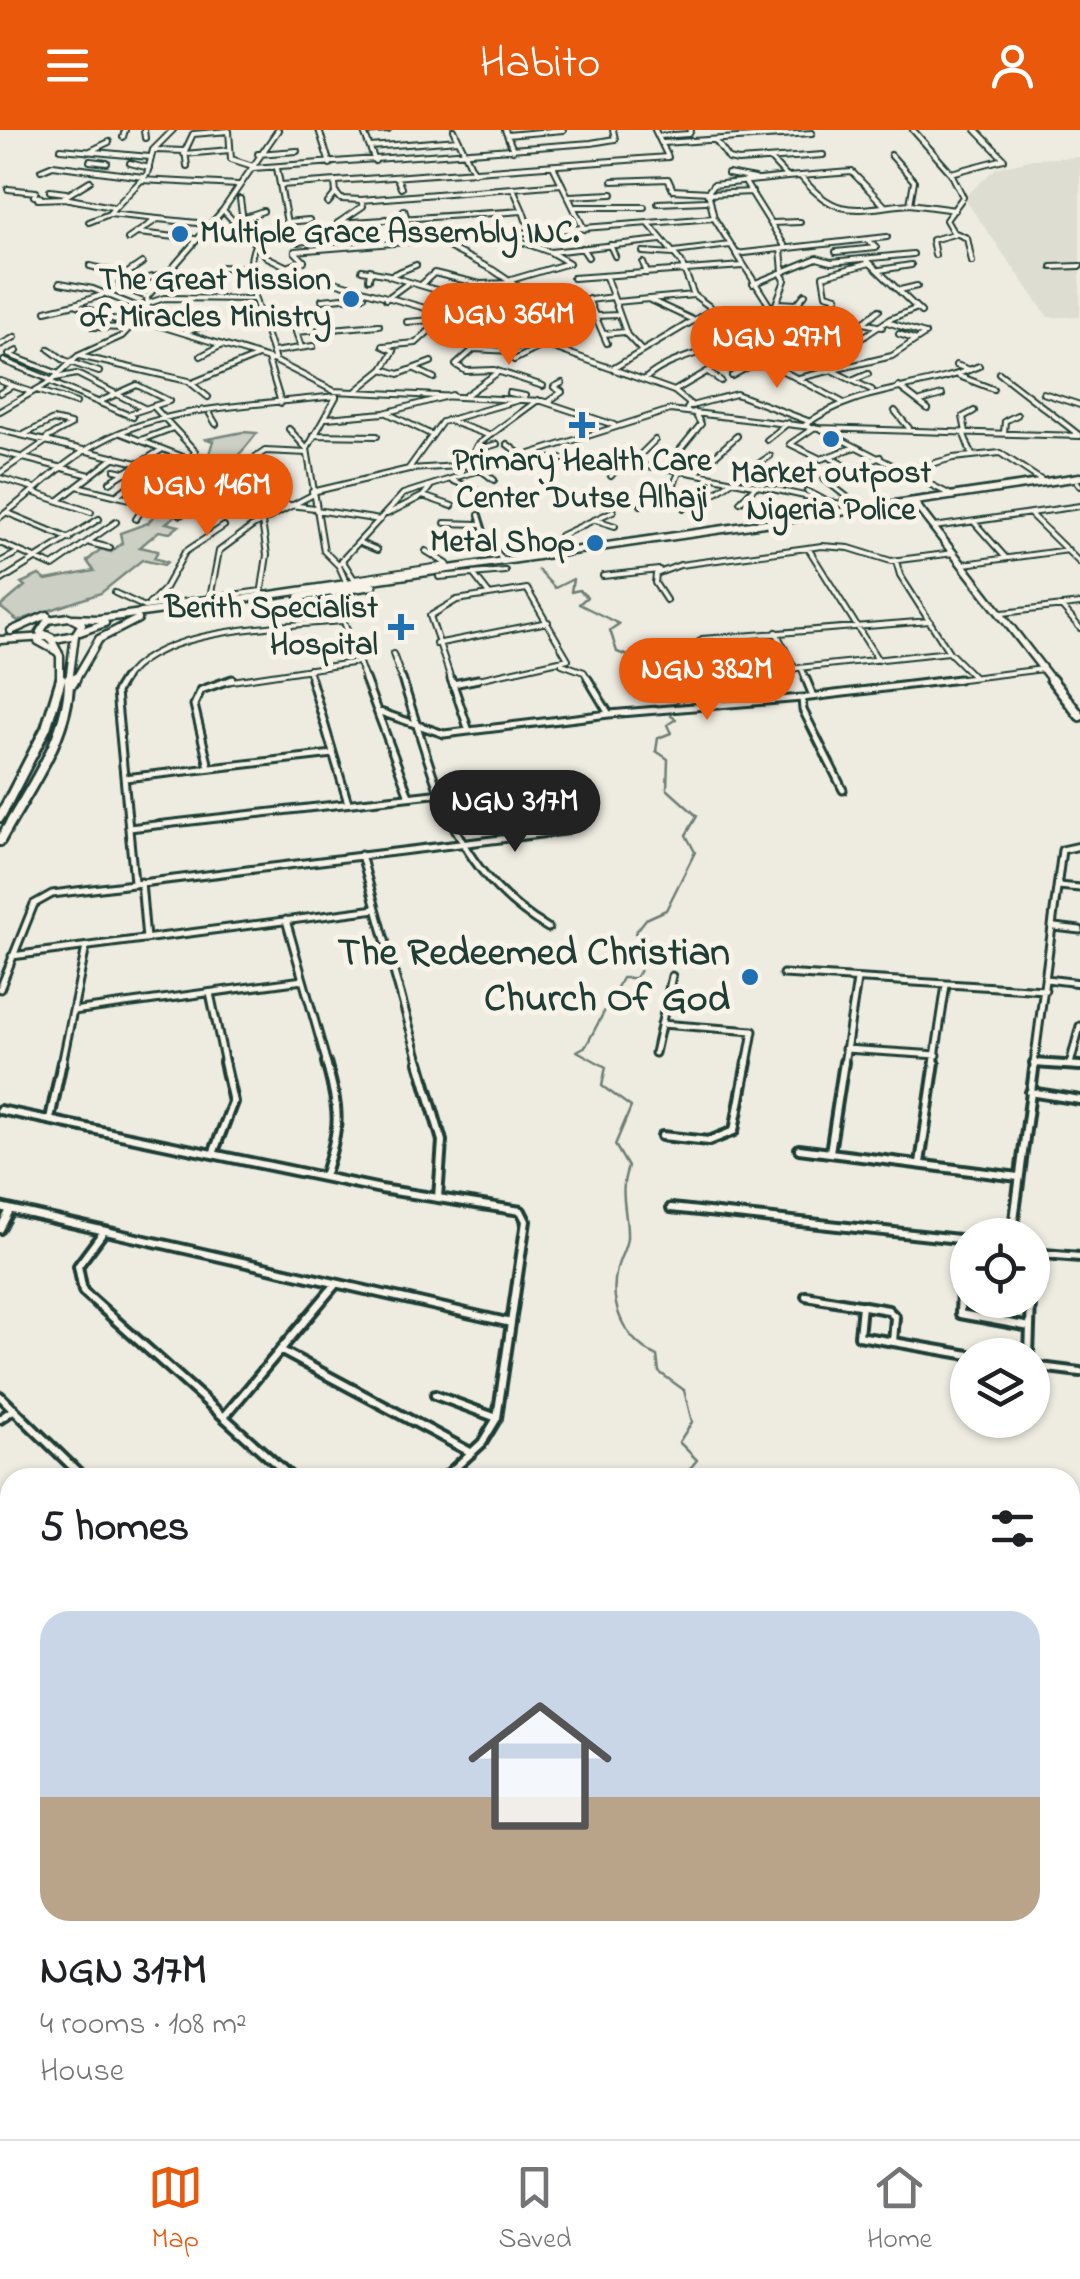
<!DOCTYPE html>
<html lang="en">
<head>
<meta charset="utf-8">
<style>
  body { margin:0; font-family:"Indie Flower",sans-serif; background:#f2f2f2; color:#202124; height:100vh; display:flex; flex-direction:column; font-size:38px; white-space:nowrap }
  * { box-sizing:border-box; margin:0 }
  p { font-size:32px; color:#757577 }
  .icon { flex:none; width:55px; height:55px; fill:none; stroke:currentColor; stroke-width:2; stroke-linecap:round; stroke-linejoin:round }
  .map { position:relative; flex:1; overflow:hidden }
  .side { position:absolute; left:0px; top:1338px; width:1080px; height:672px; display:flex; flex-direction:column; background:#fff; border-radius:30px 30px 0 0; box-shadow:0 2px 8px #0004 }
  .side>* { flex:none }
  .controls { position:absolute; left:950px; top:1088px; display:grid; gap:20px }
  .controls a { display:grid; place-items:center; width:100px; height:100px; border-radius:50%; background:#fff; box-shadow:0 2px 8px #0004; font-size:50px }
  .price { position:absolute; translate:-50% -85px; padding:0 22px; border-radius:35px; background:#ea580c; color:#fff; font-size:32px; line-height:65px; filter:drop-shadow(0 2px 5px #0008) }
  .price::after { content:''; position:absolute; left:50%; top:60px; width:30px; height:22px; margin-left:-15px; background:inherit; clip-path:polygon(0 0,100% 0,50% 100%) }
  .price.on { background:#222; color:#fff }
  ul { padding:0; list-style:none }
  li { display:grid; align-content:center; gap:20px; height:530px; padding:0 40px }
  li span { display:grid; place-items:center; height:310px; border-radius:30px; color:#555 }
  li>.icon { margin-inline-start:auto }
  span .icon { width:180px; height:180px; fill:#fffc; stroke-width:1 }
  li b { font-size:42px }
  h2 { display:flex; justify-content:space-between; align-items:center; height:120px; padding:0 40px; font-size:42px }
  header { display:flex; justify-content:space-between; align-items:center; height:130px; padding:0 40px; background:#ea580c; color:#fff; font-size:45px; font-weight:600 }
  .tabs { display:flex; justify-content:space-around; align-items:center; height:140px; border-top:2px solid #e0e0e0; background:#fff; font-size:28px; color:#757577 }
  .tabs a { display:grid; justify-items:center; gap:5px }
  .tabs .on { color:#ea580c }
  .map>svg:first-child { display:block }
  .built { fill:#ddddd2 }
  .green { fill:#cccfc4; stroke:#76867c; stroke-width:2.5 }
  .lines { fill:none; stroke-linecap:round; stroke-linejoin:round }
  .stream-far1 { stroke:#6c7e74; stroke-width:2.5 }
  .stream { stroke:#6c7e74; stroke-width:4 }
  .street-far3-casing { stroke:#1f3d34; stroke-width:8 }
  .street-far2-casing { stroke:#1f3d34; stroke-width:11 }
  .street-far1-casing { stroke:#1f3d34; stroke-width:14 }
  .street-casing { stroke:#1f3d34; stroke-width:16 }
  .secondary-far1-casing { stroke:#1f3d34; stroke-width:11 }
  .secondary-casing { stroke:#1f3d34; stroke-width:14 }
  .primary-far1-casing { stroke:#1f3d34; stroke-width:11 }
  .primary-casing { stroke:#1f3d34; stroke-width:14 }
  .street-far3 { stroke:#f7f3e8; stroke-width:4 }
  .street-far2 { stroke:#f7f3e8; stroke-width:5 }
  .street-far1 { stroke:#f7f3e8; stroke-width:6 }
  .street { stroke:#f7f3e8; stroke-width:9 }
  .secondary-far1 { stroke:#f7f3e8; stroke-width:6 }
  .secondary { stroke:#f7f3e8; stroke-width:8 }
  .primary-far1 { stroke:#f7f3e8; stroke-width:6 }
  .primary { stroke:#f7f3e8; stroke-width:8 }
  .poi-dot { fill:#1f6fb2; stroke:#f7f3e8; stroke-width:4 }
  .labels { text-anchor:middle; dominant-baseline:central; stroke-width:10; stroke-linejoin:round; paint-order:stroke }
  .far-poi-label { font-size:32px; font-weight:bold; fill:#1f3d34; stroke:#f7f3e8; text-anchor:end }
  .poi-label { font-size:40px; font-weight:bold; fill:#1f3d34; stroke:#f7f3e8; text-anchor:end }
</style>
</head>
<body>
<header><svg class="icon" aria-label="menu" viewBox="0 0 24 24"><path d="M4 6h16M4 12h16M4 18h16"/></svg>Habito<svg class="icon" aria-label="person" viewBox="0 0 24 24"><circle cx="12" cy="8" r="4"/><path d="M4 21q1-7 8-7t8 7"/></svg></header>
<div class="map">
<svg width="1080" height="2009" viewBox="0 0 1080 2009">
  <rect width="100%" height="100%" fill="#eeece1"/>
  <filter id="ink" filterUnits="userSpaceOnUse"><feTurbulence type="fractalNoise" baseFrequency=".01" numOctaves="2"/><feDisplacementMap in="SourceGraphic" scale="20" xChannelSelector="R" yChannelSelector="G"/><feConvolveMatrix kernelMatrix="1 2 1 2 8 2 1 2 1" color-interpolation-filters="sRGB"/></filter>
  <g filter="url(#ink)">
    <!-- built -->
    <path class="built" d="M1080,27V187H1048L964,68L996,38L1033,29Z"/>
    <!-- green -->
    <path class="green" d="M243,302L257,303C242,323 227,339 204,350L193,346L172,362L188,370L175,373L173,379L183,380L166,393L179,396L170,403L159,401L140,417L158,421L154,428L167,432L164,435L142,430L101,463L18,491L0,477L25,456L21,453L39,445L46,450L94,441L87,431L101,419L111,422L122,413L120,403L148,393L161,376L147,372C154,356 165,351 181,351L196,323L209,324L213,311L207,309Z"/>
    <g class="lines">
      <!-- stream-far1 -->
      <path class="stream-far1" d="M538,440L555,458L573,449L571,462L579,460L587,467L579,474L619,494L610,500L617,522L642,531L649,553L646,562L678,571L671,586L676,589L667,595L671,603L658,608L656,621L668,629L667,659L697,686L686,705L695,722L666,780L646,789L635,803L649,810L647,829L635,848H622L586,916L577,921L606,937L602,956L631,977L615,1015L628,1037C618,1063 628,1082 627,1108C626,1119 619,1128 617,1139C608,1175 624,1210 657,1226L659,1242L684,1260L692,1292L679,1312L697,1330L682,1348"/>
      <!-- stream -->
      <path class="stream" d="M564,2000L567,2009"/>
      <defs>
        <path id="street-far3" d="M144,0L145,8
          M278,0L223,80L267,127L296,141L512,203L674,261L690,274L687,279
          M319,0L330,34
          M363,0L375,31
          M454,0L474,42
          M505,0L513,20
          M913,0L951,43L1004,29L976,0
          M229,1L231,29L253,36
          M364,2L388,0
          M507,5L563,0
          M659,6L689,4L691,0
          M123,7L125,0
          M716,11L729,29L738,31L823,25
          M663,13L812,3
          M370,17L458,10
          M61,19L150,27
          M155,20L185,21
          M88,22L109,12
          M184,24L230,20
          M258,24L297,21
          M891,25L914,51L910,74L955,80
          M770,29L787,47L852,42L884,75
          M90,31L107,33
          M130,33L149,38
          M187,36L185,21L193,4L229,1
          M553,36L584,99
          M253,38L591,13L615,9L613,0
          M277,38L289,104L298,112L344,106
          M41,40L53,35L143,47
          M951,43L963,67L946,90L953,102L967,108L972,132
          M728,44L755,49
          M397,48L401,58
          M802,48C838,91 858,78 910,74
          M141,50L238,55
          M613,51L668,49L673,60L708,62L713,55L787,47
          M746,54L786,118
          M281,55L668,27L655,0
          M513,58L523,81
          M8,59L36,62L34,66L40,67
          M50,61L66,63
          M708,62L714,88L792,211
          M336,63L341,69L361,70L562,54
          M707,64L752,62
          M569,66L612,64
          M64,67L90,51
          M38,69L64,68L112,77
          M240,69L245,105L266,101
          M328,73L336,63L335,53
          M658,73L706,71
          M576,77H644
          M404,80L407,89
          M109,84L147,44L153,20L173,0
          M245,87L263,81
          M89,92L109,84L207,94
          M286,92L309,90
          M338,93L523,81L526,90L543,102
          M338,93L363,76L361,70
          M772,93L800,92
          M138,103L195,109
          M505,104L714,88
          M506,106L550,122L661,110
          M349,107L385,89
          M128,109L156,90
          M436,111L493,140L542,173
          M255,115C240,152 266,195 275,231
          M610,115L615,126
          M582,118L588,127
          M781,119L783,142
          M295,121L504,104
          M643,122L673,124
          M674,122L730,115
          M836,122L876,118L868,111
          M736,124L887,107
          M935,125L932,110L954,104
          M867,130L921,182
          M643,133L647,143
          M416,135L389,146L443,162L500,161L522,176
          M90,136L143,149L169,144
          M217,137L251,138
          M287,137L304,131L295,122
          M1052,137L1080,136
          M362,140L389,145
          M880,140L911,135
          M126,144L142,133
          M606,147L627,205L642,221
          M573,148L743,136
          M369,149L370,140
          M511,150L569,133L550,122
          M60,153L93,159L138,177L124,196L129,199
          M753,154L817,128L831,132L913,124
          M117,155L147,167
          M421,155L434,143L480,154L512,153
          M253,156L286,150
          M900,160L917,156
          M102,165L75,174L125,194
          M386,169L408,153
          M588,169L607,213
          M322,170L364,166
          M650,170L693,190
          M615,172L694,165
          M778,173L797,174L805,164
          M138,177L164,168L255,169
          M46,181L75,174
          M773,182L785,150L781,143
          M823,184L837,167L826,164L823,146L870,133
          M261,186L292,182
          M595,186L618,185
          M456,187L613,167
          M138,189L275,231L334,261L542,271L614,295
          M407,192L444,189
          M858,192L882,197
          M864,192L879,180
          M160,194L175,190L173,183
          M814,194L865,206
          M728,195L744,200
          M93,197L125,198
          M506,200L535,189
          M185,202L211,194
          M603,204L625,202
          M812,204L831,208
          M899,204L916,210
          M733,208L826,236
          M527,210L511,221L474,219L456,235L466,241L494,240L543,256
          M755,213L782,197
          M0,215L15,207
          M383,216L416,213L429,201
          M301,217L296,202L379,195
          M49,219L64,230L99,242
          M778,219L792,211L838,220
          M17,221L9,225L59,244
          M273,222L313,216
          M79,226L188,251L208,267
          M201,226L222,215
          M268,230L281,273
          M514,230L572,201L564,190
          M4,231L51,250
          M823,234L890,189L915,179
          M956,235L970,240
          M614,238L713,179L694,165L681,132L649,94
          M383,239L399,244L431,232
          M415,239L434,248
          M829,239L872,260
          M708,242L721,251
          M999,243L1079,305
          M732,246L757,232
          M959,246L993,259
          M55,248L77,244L144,278
          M799,248L892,226L925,204L887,192
          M645,249C676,221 727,224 753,191
          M854,250L868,244
          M0,251L31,262
          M50,252L133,287
          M192,253L258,226
          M899,257L928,279
          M37,260L76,273
          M356,261L383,239L394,221L383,216
          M674,261L734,226L783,241L842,272
          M0,263L12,256
          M509,263L525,266
          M1043,263L1080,275
          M466,265L497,243
          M336,267L307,319L324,421L339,436
          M101,271L137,255L169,271
          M549,271L562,262L554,257L562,253
          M921,271L942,265
          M691,276L736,264L808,291
          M0,281L50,252L78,226L122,206L148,178L147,167L223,80
          M895,281L909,298
          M387,283L430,304
          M129,284L169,271
          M210,284L216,294
          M327,288L384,283L452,265
          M447,290L488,305
          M805,295C857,256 921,261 979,236
          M815,297L790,314L821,329L856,317
          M819,298L1080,306
          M289,299L306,318
          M0,300L137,333
          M963,302L972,325
          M966,302L963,287L974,281
          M121,303L191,330L195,321L153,276
          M1004,303L1005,291L1017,285
          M25,304L53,290L70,294
          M314,305L377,306
          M47,308L71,295
          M141,310L173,298
          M767,310L788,293
          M507,314L521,325
          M476,320L497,314
          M0,322L90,345
          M674,327L701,294L694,282
          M831,328L853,340L880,327
          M523,329C639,326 729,350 841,374L851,381
          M635,330L655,310
          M469,332L477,315L538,270
          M248,333L265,321L307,323
          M409,338L442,292L519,270
          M115,340L171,352L161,362
          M481,340L494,350
          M909,340L953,328L1000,323L1044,352
          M698,341L737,306
          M0,343L48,310
          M611,346L624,331
          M0,348L34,358
          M209,348L202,352L230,368L315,378
          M824,349L847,367L841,374
          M451,350L490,365
          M110,352L161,320
          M1077,352L1080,356
          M243,353L277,355
          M77,356L146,373L136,389
          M430,357L423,366L452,376
          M671,361L684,378
          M807,361L826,371
          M312,362L409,339L492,334
          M35,363L91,382
          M117,365L139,348
          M230,365L248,348
          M59,370L115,327
          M703,371L770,326
          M740,372L754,358
          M641,375L671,361L681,338
          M316,380L380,390
          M218,382L230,368
          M8,383L70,409
          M387,384L423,366
          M1030,384L1080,433
          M181,385L206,354
          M479,385L486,408L504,432
          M0,387C34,363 63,331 100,312C168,275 260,275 336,266
          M596,390L615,396
          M974,392L1005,427
          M445,393L479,394
          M934,397L1080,376
          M454,408L490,414
          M0,413L53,436L116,392
          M90,413L110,418
          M360,413L377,420
          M808,418L878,530
          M573,420L558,412L560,406L613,381
          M426,421L447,434
          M342,430L354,449L447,435
          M896,431L900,445L949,522L974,547
          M0,432L17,423
          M964,434L1068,420
          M474,445L489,464
          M603,446L659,440
          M439,447L505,441
          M0,451L99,389
          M347,454L339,436L342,430L403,364L670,280L819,298L953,366
          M333,462L366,552
          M115,463L145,477L261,461
          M261,465L267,425L262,392
          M210,468L219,421L253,396L312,365
          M666,470L655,453L656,444L680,435L822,416L849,418L891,431L954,423
          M149,474L165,458L185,422L224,396
          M1061,476L1080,498
          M1003,483L1080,474
          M776,502L795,539
          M436,514L548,492
          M393,524L403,552
          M562,534L584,542L590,552
          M308,539L312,552
          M802,539L807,552
          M707,541L733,545L949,522
          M122,552C157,496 283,497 342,491
          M225,552L358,532
          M452,552L430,486L457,470L527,459L568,529L465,552
          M710,552L694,517L702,509L930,491
          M938,552L1043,539"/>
        <path id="street-far2" d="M124,549L116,562L134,752
          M311,549L348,673
          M365,549L409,666
          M402,549C436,649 449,740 548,798
          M451,549L453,554
          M709,549L720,572
          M806,549L813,566
          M453,554L478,549
          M377,581L444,604L469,601L453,554
          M609,584L802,568
          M469,601L609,584L588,549
          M209,637L194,575L201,560L232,549
          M125,648L333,624
          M843,660L803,580L802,568L959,549
          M129,698L442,663
          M361,725L420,934
          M141,752L146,809
          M1058,756L1080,758
          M286,790L327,934
          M1055,797L1080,800
          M12,826L376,779
          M783,844L1045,860
          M1046,849L1080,853
          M0,859L34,774L52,764L565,701
          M210,863L225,934
          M73,881L303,850
          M661,894L753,901L747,934
          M845,919L937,925
          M655,923L672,846
          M1034,933L1050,934
          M62,934L86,817
          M844,934L857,850
          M934,934L946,855
          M1034,934L1062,720L1080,716
          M1070,934L1080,896"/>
        <path id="street-far1" d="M419,932L442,1011L438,1068
          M1034,933L1080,936
          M1030,962L1080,970
          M0,980L381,1059L521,1081L526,1091L497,1288L482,1313L444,1348
          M50,989L62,932
          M662,1006L709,1011L734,1001L747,932
          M799,1019L1018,1047
          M830,1022L844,932
          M213,1024L233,972L224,932
          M920,1033L935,932
          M324,1046C341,996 340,982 326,932
          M0,1077L511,1193
          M671,1078L968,1110
          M0,1099L10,1080
          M104,1101L78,1136L83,1161L292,1348
          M1012,1105L1035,932
          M1032,1123L1080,1127
          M968,1135L962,1134L960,1184L1030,1197
          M806,1166L888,1180L895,1187L893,1212
          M862,1175L859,1206L969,1225
          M280,1220L472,1323
          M1029,1225L1031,1170
          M1032,1236L1080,1242
          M435,1265L497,1288
          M0,1266L84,1348
          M224,1287L335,1155
          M0,1289L14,1279"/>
        <path id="street" d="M1070,1431L1080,1433
          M0,1482L10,1493
          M1070,1529L1080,1528
          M1070,1593L1080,1592
          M0,1600L10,1592
          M1071,1672L1080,1717
          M1070,1781L1080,1782
          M0,1861L10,1873
          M1070,1875L1080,1877
          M0,1882L10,1873
          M1070,1997L1080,1999
          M318,2000L326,2009
          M501,2000L510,2009
          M696,2000L699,2009
          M913,2000L916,2009
          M1043,2000L1046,2009
          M379,2009L387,2000
          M954,2009L981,2000"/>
        <path id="secondary-far1" d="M916,375L1053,552
          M51,509L60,526V552
          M69,552L75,505"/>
        <path id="secondary" d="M1051,549L1080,586
          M0,687L46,598L61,549
          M0,711C26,663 70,606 69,549"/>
        <path id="primary-far1" d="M299,467L373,456
          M69,487L82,494L75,505L55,509L40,502L48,490Z
          M74,488L98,489L222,472L1080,347
          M11,501L47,485
          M80,502L105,493
          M0,510L46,507
          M38,511L58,522
          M74,552L99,509L138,489"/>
        <path id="primary" d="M73,553L75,549"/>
      </defs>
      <!-- street-far3 casing -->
      <use href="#street-far3" class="street-far3-casing"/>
      <!-- street-far2 casing -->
      <use href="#street-far2" class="street-far2-casing"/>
      <!-- street-far1 casing -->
      <use href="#street-far1" class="street-far1-casing"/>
      <!-- street casing -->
      <use href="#street" class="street-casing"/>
      <!-- secondary-far1 casing -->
      <use href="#secondary-far1" class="secondary-far1-casing"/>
      <!-- secondary casing -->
      <use href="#secondary" class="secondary-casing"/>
      <!-- primary-far1 casing -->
      <use href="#primary-far1" class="primary-far1-casing"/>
      <!-- primary casing -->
      <use href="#primary" class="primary-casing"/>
      <!-- street-far3 -->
      <use href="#street-far3" class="street-far3"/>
      <!-- street-far2 -->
      <use href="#street-far2" class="street-far2"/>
      <!-- street-far1 -->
      <use href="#street-far1" class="street-far1"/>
      <!-- street -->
      <use href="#street" class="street"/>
      <!-- secondary-far1 -->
      <use href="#secondary-far1" class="secondary-far1"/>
      <!-- secondary -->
      <use href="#secondary" class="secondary"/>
      <!-- primary-far1 -->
      <use href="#primary-far1" class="primary-far1"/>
      <!-- primary -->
      <use href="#primary" class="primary"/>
    </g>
  </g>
  <!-- markers -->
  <g class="poi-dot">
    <circle cx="180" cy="104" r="10"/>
    <circle cx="351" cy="169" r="10"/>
    <path d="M577 280h10v10h10v10h-10v10h-10v-10h-10v-10h10z"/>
    <circle cx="831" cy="309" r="10"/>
    <circle cx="595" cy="413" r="10"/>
    <path d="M396 482h10v10h10v10h-10v10h-10v-10h-10v-10h10z"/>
    <circle cx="750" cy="847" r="10"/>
  </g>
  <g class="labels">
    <!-- far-poi labels -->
    <g class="far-poi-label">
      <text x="200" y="104" text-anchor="start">Multiple Grace Assembly INC.</text>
      <text x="331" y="151">The Great Mission<tspan x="331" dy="37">of Miracles Ministry</tspan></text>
      <text x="582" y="332" text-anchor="middle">Primary Health Care<tspan x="582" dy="37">Center Dutse Alhaji</tspan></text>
      <text x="831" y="344" text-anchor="middle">Market outpost<tspan x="831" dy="37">Nigeria Police</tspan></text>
      <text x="575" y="413">Metal Shop</text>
      <text x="378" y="479">Berith Specialist<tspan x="378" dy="37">Hospital</tspan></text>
    </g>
    <!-- poi labels -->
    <g class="poi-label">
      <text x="730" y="824">The Redeemed Christian<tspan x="730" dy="46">Church Of God</tspan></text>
    </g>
  </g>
</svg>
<div class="controls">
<a><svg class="icon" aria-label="locate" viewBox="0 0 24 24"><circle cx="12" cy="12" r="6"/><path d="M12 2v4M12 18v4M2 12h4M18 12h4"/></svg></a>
<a><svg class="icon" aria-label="layers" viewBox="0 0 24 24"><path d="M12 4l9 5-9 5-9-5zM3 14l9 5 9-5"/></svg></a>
</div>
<b class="price" style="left:509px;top:238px">NGN 364M</b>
<b class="price" style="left:777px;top:261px">NGN 297M</b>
<b class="price" style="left:207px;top:409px">NGN 146M</b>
<b class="price" style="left:707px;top:593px">NGN 382M</b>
<b class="price on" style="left:515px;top:725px">NGN 317M</b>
<section class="side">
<h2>5 homes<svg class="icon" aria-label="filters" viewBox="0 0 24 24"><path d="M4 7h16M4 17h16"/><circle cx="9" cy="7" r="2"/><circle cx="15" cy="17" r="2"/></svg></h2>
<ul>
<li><span style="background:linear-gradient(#c9d6e8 60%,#b9a48a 0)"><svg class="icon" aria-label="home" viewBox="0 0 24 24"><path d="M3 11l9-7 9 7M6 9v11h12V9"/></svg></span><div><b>NGN 317M</b><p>4 rooms · 108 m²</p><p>House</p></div></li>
</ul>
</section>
</div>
<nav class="tabs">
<a class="on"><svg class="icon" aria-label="map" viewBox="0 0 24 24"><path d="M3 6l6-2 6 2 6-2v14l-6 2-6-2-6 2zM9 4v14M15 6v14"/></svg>Map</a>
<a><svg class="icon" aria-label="saved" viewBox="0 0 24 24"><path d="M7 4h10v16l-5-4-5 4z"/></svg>Saved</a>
<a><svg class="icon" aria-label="home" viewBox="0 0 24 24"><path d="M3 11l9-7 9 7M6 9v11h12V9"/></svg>Home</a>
</nav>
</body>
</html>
